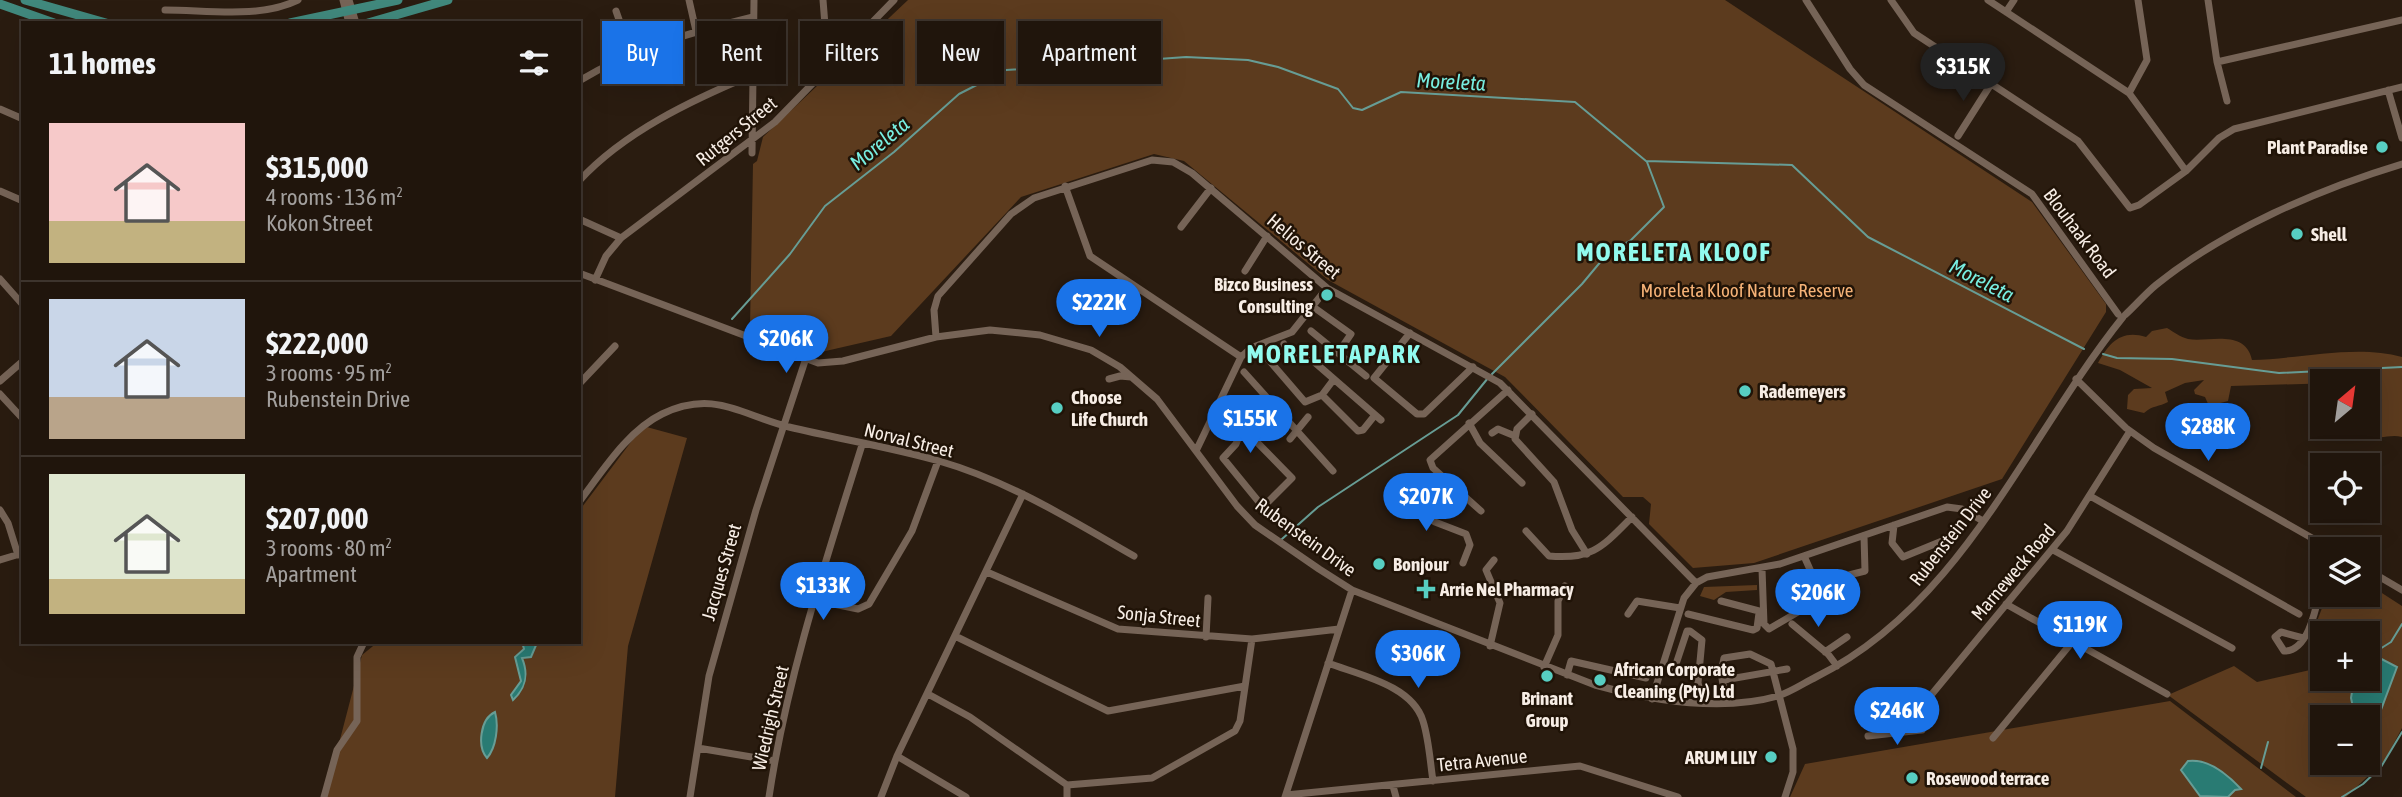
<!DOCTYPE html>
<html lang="en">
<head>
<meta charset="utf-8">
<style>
  body { margin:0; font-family:"Asap Condensed",sans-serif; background:#281e15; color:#f1f3f6; height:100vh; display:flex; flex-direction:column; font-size:26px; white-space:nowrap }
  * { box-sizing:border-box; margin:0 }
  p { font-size:23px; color:#a29f9d }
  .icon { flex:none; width:38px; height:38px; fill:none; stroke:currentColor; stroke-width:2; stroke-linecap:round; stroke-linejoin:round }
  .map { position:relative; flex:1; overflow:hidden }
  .details { position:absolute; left:21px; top:21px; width:560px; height:623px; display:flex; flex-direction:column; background:#20150c; border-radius:0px; box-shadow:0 7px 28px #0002,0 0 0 2px #3d342d }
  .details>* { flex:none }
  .top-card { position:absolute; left:602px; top:21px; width:665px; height:63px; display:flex; gap:14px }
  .needle { width:46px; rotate:29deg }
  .controls { position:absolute; left:2310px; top:369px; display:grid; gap:14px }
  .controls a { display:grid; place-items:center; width:70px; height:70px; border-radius:0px; background:#20150c; box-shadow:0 7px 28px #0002,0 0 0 2px #3d342d; font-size:35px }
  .price { position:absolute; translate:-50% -60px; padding:0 16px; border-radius:24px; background:#1a73e8; color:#fff; font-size:23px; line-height:46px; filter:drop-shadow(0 2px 4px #0008) }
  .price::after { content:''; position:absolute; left:50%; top:42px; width:21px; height:16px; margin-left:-10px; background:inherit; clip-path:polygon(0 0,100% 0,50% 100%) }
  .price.on { background:#222; color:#fff }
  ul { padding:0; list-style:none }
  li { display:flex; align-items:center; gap:21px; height:175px; padding:0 28px }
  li+li { border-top:2px solid #3d342d }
  li span { display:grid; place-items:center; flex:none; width:196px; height:140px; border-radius:0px; color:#555 }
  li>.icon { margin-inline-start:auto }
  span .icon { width:84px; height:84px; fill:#fffc; stroke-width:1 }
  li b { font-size:30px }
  h2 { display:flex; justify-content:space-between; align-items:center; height:84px; padding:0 28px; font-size:30px }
  .tag { padding:0 24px; border-radius:0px; background:#20150c; box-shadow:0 7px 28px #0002,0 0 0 2px #3d342d; font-size:24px; line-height:63px }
  .tag.on { background:#1a73e8; color:#fff }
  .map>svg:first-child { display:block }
  .green { fill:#5c3b1e; fill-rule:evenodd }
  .water { fill:#297b73; stroke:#679d95; stroke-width:2 }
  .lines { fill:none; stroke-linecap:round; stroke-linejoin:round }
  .stream { stroke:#679d95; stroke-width:2 }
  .minor { stroke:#766457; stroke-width:7 }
  .major { stroke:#41897d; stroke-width:9 }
  .poi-dot { fill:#57cec2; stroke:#201307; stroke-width:2.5 }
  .labels { text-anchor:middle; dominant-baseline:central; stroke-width:5; stroke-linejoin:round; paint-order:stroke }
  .street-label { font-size:19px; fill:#f7ede5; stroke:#201307 }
  .poi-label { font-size:19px; font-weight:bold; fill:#f7ede5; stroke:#201307; text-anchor:start }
  .park-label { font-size:19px; fill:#f5b277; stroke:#201307 }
  .water-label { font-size:21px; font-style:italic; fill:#78eee1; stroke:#201307 }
  .district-label { font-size:26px; font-weight:bold; letter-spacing:2px; fill:#91faee; stroke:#201307 }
</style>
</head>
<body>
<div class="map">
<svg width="2402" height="797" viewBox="0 0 2402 797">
  <rect width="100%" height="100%" fill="#2a1c10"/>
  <!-- green -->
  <path class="green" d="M908,0H1725L2032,202L2106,304V312L2002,479L1754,563L1693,568L1649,524L1651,504L1643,497H1623L1505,377L1328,280L1184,161L1154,154L1021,197L891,336L817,353L750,327L753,164L757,161L763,137Z
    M2167,328C2174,332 2180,337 2188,339C2207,343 2245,328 2252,360C2300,359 2356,344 2402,357V437C2386,433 2376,445 2364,427H2368V382L2231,386L2228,401L2209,406L2205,397L2195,394L2194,390L2204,380L2185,383L2165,392L2168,402C2159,407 2153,405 2144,413L2127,409L2128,395L2134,389L2152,388L2120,370L2098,363C2109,343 2121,329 2146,337L2152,331Z
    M643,426L687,438L628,646L615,797H325L362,655L378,642H579V511Z
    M2368,584L2402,606V728L2385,760L2346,797H2306L2168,695L2234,666L2257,682L2310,670L2311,637L2327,595H2368ZM2322,634H2368V679H2322ZM2322,718H2368V763H2322Z
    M1757,585V590L1726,592L1714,600L1700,596L1704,587Z
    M2170,701L2296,797H1790L1805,764Z"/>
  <!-- water -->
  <path class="water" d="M522,642L537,643L531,657L522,658C529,675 526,688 513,700L511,695L521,681L515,657L524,649Z
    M2368,652L2397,667L2379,715L2368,723V718L2355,717L2351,698L2354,679H2368Z
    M495,712C499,726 496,748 487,758C477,747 480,719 495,712Z
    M2188,761C2209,758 2228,775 2241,789L2235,790L2228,797L2200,796L2181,770Z"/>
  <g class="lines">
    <!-- stream -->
    <path class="stream" d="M732,319L790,254L825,206L894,152L959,94L1006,70L1186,57L1248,60L1278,67L1338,89L1353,108L1362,110L1401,92L1575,102L1646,161L1792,165L1868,237L2084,349
      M2103,354L2117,358L2172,359L2279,373L2402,367
      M1492,374L1582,284L1607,254L1631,240L1664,207L1647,162
      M1282,539L1318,507L1458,415L1488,378
      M2372,654L2391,642L2402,624
      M2261,768L2268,742
      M2342,797L2363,784L2381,767L2402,732"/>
    <!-- minor -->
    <path class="minor" d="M343,0L349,23
      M349,0L356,23
      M689,0L696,31
      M823,0L825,25L849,47
      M1806,0L1850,69L1864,85L2032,194L2118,314
      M1891,0L1914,33L2078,141L2130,208L2139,205L2186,171L2219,138L2234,129L2402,87
      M1988,0L2129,93L2186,171
      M2208,0L2217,62L2227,101
      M165,10C207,10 259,19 298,0
      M616,11L631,54
      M2006,12L2014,0
      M2217,62L2402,20
      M579,81C633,48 693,32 753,17
      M2388,90L2402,138
      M2129,93L2147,60L2138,0
      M0,109L23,119
      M1958,136L1991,84
      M752,153L754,0
      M579,181C624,132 692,100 752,75
      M1065,186L1090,256L1241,357
      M0,191L23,201
      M579,219L621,238
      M1181,227L1211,188
      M1245,271L1267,236
      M579,273L818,363L843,361L936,337L990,330L1040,335L1091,350L1120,367L1157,399L1237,506L1255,525L1319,569L1352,590L1595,685C1650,700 1722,712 1778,696C1791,692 1804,683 1816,677C1962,605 2026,438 2123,317
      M0,279L23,305
      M595,280L606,256L621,238L775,122L894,0
      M1312,306L1351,334L1338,353
      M2125,315C2136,305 2145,294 2156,285C2224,230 2319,189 2402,164
      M1311,331L1366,376
      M1410,333L1374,378L1417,414H1424L1473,367
      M936,337L934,310L938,296L1011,214L1034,198L1152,160L1173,162L1192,173L1327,288L1500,383L1696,583
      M1284,344L1289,354L1312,360L1381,420
      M1261,351L1305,402L1322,395L1334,379
      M1244,372L1333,471
      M1109,379L1120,376L1131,377
      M2076,379L2126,428L2154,448L2333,550
      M0,381L23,361
      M579,384L615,346
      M0,394L23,419
      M1322,395L1358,431L1363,430L1375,415
      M1532,414L1517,429L1515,439L1554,482L1572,530L1587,554
      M1221,417C1230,421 1238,425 1246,431L1292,478L1263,507L1223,458L1236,444L1242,428
      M1469,423L1480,443L1522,483
      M1492,433L1498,429L1515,436
      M1290,439L1308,417
      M1196,451L1241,357L1251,348L1292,332L1327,288
      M2090,496L2299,614
      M1394,498L1435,522L1466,534L1470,545L1463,563
      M579,502C602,472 627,431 662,414C714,389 741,415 789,427C839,439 890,447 939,461C1009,481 1071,520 1134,556
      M1408,506L1416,493L1426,498L1428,501L1421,513
      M0,510L8,523L18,555
      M1481,511L1433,468L1430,460L1508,390
      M1894,525L1892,543L1903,557L1947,539
      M1526,531L1549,556C1593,560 1603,546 1632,517
      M2053,550L2232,648
      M0,560L23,553
      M1762,569L1764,624L1769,629L1820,599V592L1804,556
      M2368,570L2402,590
      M987,572L1118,629L1252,639L1339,629
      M1829,580L1865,571L1864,536
      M814,600L858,609L869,604L912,531L938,461
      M1721,601L1759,611
      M2006,604L2167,694
      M1628,614L1637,601L1680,608
      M1688,614L1753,630L1757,628L1759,613
      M1792,624L1828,654L1837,666
      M955,636L1108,711L1245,686
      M1206,637L1208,598
      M2303,638L2281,632L2275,637L2284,651C2310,652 2317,602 2322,582
      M1490,646L1500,603L1486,570L1494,560
      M1825,652L1847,637
      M1328,663C1359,675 1412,685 1423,721C1429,740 1430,761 1433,781
      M1544,667L1558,635V601L1565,586
      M1673,673L1687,631H1690L1702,640L1698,683L1703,702
      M1567,675L1571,661L1646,678
      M1724,680L1787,669
      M928,694L970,717L1067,785V797
      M1652,699L1684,598L1696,583L1707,577L1780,564L1947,507L1962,509L1983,521
      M1726,701L1721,673L1724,658L1750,654L1771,664L1793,749V772L1785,797
      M1868,736L1922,730V713L1927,700L2067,531L2130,431
      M1993,738L2073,641
      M698,748L775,761
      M897,756L966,797
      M1067,785L1152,778L1235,731L1240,721L1252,639
      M1393,786L1396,797
      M1286,795L1580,766L1678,797
      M324,797L337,750L357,721V657L364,642
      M690,797L709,676L756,510L805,361
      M769,797C787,677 826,560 862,445
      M881,797L897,756L1023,494
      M1285,797L1352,590"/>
    <!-- major -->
    <path class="major" d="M25,0L106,23
      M0,4L54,23
      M290,23L398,0
      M368,23L448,0"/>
  </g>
  <!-- markers -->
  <g class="poi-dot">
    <circle cx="2382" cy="147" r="7"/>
    <circle cx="2297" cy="234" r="7"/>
    <circle cx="1327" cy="295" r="7"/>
    <circle cx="1745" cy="391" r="7"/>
    <circle cx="1057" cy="408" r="7"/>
    <circle cx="1379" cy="564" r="7"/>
    <path d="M1422.5 578.5h7v7h7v7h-7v7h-7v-7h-7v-7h7z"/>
    <circle cx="1547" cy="676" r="7"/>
    <circle cx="1600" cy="680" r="7"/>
    <circle cx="1771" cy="757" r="7"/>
    <circle cx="1912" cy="778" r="7"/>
  </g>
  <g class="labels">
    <!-- street labels -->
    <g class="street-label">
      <text transform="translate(736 131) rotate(-39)">Rutgers Street</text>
      <text transform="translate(2080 233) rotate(53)">Blouhaak Road</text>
      <text transform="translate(1304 246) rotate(40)">Helios Street</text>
      <text transform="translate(909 440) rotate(14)">Norval Street</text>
      <text transform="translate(1950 536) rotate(-52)">Rubenstein Drive</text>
      <text transform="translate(1306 537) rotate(36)">Rubenstein Drive</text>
      <text transform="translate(721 572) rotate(-74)">Jacques Street</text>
      <text transform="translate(2013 572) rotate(-50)">Marneweck Road</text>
      <text transform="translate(1159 616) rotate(6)">Sonja Street</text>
      <text transform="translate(770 718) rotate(-77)">Wiedrigh Street</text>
      <text transform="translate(1482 760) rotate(-6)">Tetra Avenue</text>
    </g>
    <!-- poi labels -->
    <g class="poi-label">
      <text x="2368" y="147" text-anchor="end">Plant Paradise</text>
      <text x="2311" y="234">Shell</text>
      <text x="1313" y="284" text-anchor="end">Bizco Business<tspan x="1313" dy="22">Consulting</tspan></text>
      <text x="1759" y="391">Rademeyers</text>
      <text x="1071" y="397">Choose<tspan x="1071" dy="22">Life Church</tspan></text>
      <text x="1393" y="564">Bonjour</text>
      <text x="1440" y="589">Arrie Nel Pharmacy</text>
      <text x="1614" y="669">African Corporate<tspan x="1614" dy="22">Cleaning (Pty) Ltd</tspan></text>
      <text x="1547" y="698" text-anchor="middle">Brinant<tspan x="1547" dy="22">Group</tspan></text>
      <text x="1757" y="757" text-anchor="end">ARUM LILY</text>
      <text x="1926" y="778">Rosewood terrace</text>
    </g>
    <!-- park labels -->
    <g class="park-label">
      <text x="1747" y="290">Moreleta Kloof Nature Reserve</text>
    </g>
    <!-- water labels -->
    <g class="water-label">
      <text transform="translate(1451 81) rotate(3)">Moreleta</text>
      <text transform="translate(879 143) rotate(-40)">Moreleta</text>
      <text transform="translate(1982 280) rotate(27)">Moreleta</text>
    </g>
    <!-- district labels -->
    <g class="district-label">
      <text x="1674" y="252">MORELETA KLOOF</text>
      <text x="1334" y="354">MORELETAPARK</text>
    </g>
  </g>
</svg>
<div class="controls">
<a><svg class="needle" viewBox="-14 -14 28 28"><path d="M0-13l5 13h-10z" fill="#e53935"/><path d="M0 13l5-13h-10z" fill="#a29f9d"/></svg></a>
<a><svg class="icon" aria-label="locate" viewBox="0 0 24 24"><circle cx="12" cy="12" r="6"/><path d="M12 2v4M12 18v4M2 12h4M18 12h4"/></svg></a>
<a><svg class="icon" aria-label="layers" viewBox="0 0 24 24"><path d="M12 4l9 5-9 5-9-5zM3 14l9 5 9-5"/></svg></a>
<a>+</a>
<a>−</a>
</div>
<b class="price on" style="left:1963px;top:103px">$315K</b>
<b class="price" style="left:1099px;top:339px">$222K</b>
<b class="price" style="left:786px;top:375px">$206K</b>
<b class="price" style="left:1250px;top:455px">$155K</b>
<b class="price" style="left:2208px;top:463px">$288K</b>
<b class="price" style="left:1426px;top:533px">$207K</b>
<b class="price" style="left:823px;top:622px">$133K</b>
<b class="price" style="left:1818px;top:629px">$206K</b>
<b class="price" style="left:2080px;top:661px">$119K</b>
<b class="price" style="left:1418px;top:690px">$306K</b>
<b class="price" style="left:1897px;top:747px">$246K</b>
<div class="top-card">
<a class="tag on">Buy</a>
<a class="tag">Rent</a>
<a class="tag">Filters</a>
<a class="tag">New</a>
<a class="tag">Apartment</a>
</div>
<section class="details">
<h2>11 homes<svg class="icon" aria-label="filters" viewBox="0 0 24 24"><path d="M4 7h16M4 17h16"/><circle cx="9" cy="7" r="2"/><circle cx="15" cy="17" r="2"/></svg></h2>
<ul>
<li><span style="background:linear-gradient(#f6c9c9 70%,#c2b280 0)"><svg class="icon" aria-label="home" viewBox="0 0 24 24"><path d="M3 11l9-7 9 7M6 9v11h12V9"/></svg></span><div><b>$315,000</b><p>4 rooms · 136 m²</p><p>Kokon Street</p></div></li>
<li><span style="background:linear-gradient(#c9d6e8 70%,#b9a48a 0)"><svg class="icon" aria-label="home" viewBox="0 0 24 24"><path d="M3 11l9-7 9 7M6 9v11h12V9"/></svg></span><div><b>$222,000</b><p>3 rooms · 95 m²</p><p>Rubenstein Drive</p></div></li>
<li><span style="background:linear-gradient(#dfe7d0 75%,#c2b280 0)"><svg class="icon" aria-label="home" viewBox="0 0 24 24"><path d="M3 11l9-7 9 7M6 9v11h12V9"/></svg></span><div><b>$207,000</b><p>3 rooms · 80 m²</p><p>Apartment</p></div></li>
</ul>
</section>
</div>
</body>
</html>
